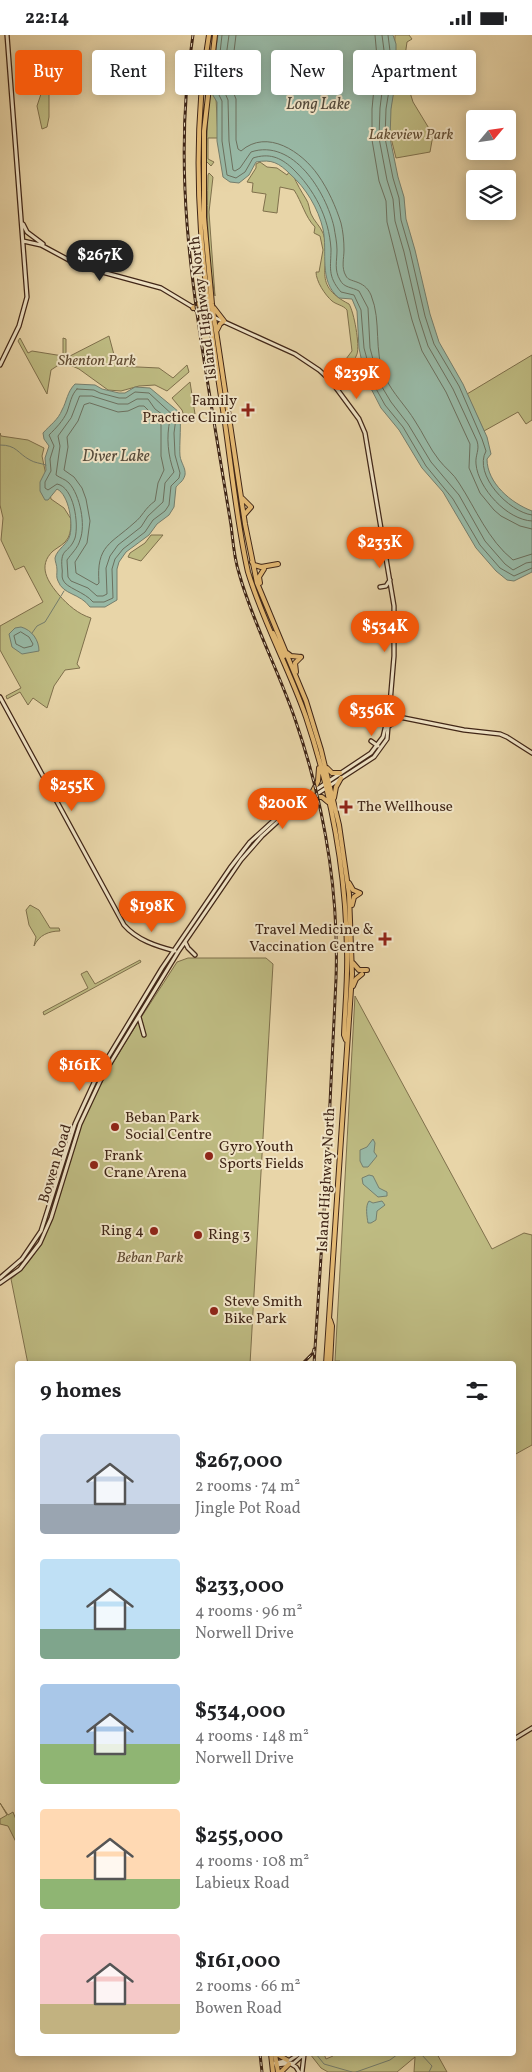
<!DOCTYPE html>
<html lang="en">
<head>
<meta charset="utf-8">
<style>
  body { margin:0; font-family:Vollkorn,serif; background:#f6f6f6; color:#202124; height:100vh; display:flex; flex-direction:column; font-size:19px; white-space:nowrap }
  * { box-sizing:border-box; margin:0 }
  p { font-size:16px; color:#757577 }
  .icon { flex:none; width:28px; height:28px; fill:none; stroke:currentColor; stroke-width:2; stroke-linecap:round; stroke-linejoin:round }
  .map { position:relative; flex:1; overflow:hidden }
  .sheet { position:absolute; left:15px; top:1326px; width:501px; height:695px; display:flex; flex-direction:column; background:#fff; border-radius:5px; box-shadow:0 2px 12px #0003 }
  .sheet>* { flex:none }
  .top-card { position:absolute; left:15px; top:15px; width:502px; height:45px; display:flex; gap:10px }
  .needle { width:32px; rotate:61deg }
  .controls { position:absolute; left:466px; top:75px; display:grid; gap:10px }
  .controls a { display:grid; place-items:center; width:50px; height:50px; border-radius:5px; background:#fff; box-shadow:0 2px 12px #0003; font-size:25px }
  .price { position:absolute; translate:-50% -42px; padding:0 11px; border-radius:18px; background:#ea580c; color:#fff; font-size:16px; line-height:32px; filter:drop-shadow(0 1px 2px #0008) }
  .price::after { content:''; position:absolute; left:50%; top:30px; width:15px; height:11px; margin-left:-8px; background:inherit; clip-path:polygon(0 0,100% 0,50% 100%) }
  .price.selected { background:#222; color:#fff }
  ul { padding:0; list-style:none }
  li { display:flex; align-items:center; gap:15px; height:125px; padding:0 25px }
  li span { display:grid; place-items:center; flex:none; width:140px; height:100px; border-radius:5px; color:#555 }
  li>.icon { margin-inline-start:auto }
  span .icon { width:60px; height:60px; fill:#fffc; stroke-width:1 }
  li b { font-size:21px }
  h2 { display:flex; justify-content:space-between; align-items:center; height:60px; padding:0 25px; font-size:21px }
  .chip { padding:0 18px; border-radius:5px; background:#fff; box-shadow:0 2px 12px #0003; font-size:18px; line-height:45px }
  .chip.selected { background:#ea580c; color:#fff }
  .status { display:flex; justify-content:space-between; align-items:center; height:35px; padding:0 25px; background:#fff; direction:ltr }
  .status svg { height:14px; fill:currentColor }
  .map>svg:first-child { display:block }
  .green { fill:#bebb82; stroke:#7f704c }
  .water { fill:#98b9a6; stroke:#757e6d }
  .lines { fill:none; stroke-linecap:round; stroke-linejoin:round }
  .shore { stroke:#6c705e; stroke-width:1 }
  .stream { stroke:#757e6d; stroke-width:1 }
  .secondary-casing { stroke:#402617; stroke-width:5.5 }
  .primary-casing { stroke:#402617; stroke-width:6 }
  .secondary { stroke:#f0e4c6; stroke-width:3 }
  .primary { stroke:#e4ba74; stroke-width:4 }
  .rail-casing { stroke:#402617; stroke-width:3 }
  .rail { stroke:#f0e4c6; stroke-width:1; stroke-dasharray:4; stroke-linecap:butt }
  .poi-dot { fill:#8f2418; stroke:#f0e4c6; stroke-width:2 }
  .labels { text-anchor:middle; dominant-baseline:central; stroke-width:4; stroke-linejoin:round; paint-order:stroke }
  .park-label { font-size:15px; font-style:italic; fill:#604b32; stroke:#f0e4c6 }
  .street-label { font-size:15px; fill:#402617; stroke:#f0e4c6 }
  .poi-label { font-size:15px; fill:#402617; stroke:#f0e4c6; text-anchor:start }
  .water-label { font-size:16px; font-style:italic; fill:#564b3b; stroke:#f0e4c6 }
</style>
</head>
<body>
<div class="status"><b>22:14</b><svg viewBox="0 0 49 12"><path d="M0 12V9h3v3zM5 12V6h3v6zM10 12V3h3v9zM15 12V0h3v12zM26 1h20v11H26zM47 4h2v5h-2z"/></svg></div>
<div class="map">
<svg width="532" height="2037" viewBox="0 0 532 2037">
  <rect width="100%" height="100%" fill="#e8d5a8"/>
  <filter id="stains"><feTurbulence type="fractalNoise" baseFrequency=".004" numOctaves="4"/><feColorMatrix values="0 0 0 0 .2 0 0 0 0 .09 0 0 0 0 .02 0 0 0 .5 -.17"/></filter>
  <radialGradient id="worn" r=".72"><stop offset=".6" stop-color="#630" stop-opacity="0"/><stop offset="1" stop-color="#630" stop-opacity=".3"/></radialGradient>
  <!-- green -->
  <path class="green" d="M395,0H409L412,4L407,7L403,35L413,67L433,100L430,117L396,123L388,91L393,57Z
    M56,54L57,56L49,58V82L47,92L42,94L37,71L42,56Z
    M209,56L216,63L218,103H208V124L214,127L211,131L206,126Z
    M260,127L267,132L277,133L287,140L289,137L293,140C297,149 301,156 306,164C309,168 309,174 311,179C314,186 320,191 323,198C334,229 308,248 349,269C354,277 360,310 357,319C354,329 340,338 332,345L330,341L331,327L337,332L346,324L352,316L347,275C343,270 337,270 332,266C325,260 316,246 316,237H319L323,215L320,201L314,198L315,192C305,182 302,167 294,155L280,152L277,178L263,176L266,159L252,157L253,148L247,147L256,133V129Z
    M209,138L213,142L209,177L215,261C207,221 207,181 208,140Z
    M109,301L117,331L159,333L173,343L187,330L189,337L167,356L155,350L139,351L121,356L108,355L79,334L70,330L60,329L51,335L47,359L18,306L20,303L28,318L32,316L63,321V303L66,304V321H70Z
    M532,320V385L526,389L518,377L484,396L467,359Z
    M190,347L195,379L184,381L182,375L172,363Z
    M0,398L1,401L28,405L44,413L42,421L51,464L64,473L71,484C71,490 71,497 68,503C65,509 58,512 53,516C37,531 48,547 59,560C68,570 78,579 91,583L77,629L80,633L65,635L54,651L47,673L33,663L28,670L20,657L7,664L6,661L21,653L0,615V591L43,567L24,531L15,535L1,505L3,483L0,470Z
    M151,500H163L141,526L128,522L130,518L145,508Z
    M30,870L39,875L50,893H59L60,896C49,896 39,900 34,911L36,902L29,890L26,875Z
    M188,923H266L273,929L250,1329H28L11,1244C48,1216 58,1166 70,1124C73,1114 75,1103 79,1094C105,1034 142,982 177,927Z
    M140,925L141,927L44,980L43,977L88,953L81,939L87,936L95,949Z
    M355,961L492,1214L524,1198L532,1200V1410L514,1420V1329H340V1326H335Z
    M0,1768L8,1780L13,1777L17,1787V1809L8,1791L0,1789V1784L7,1780Z
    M310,2019H324L326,2024L333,2021L334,2019H437L447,2037H414L415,2022L397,2037H328L321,2033Z"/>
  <!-- water -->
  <path class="water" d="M218,0H393L396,9V25L394,34L395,49L391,74L390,103L398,142L404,162L406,184L415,215L430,279L439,307L463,349L487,402L491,419L487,424C487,448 511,468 532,476V537L514,546L507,545L496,536L476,513L443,457L422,433L399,395L381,373L365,342L359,313L357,276L352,264L339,263C318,246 328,217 323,194C318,173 306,153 290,139C279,128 272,124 256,127L249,140L239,148L230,147L223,142L217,106V67L211,57V50Z
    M75,349L95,350L102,354L119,358H125L135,352L150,353L179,377C182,384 179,410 180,421C181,428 186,433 185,440C183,447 179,448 176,452L174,472L169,480L157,489L149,500L126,517L119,527L117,534V565L105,572H90C80,558 63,560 58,546C56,542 57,539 57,535C57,530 55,527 55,523C57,514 68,509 70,500C73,488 69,460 57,454L48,465H45L40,456V447L46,435L45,423L49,411L44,404L43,398C50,390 58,385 62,375C67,366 67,357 75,349Z
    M21,592C32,595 39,605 39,616L22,619L12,612L9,599L15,593Z
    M373,1104L375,1108L374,1117L377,1121L368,1132H363L360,1126V1115L367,1112Z
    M369,1140L373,1141L379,1153L387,1157V1161L378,1162L363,1149L362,1143Z
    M369,1166L373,1168L382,1166L385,1170L377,1176L376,1185L371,1188H368C367,1182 365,1171 369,1166Z"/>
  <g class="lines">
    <!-- shore -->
    <path class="shore" d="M222,0L216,54L222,66V106L227,140L236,143L245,137L253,123C269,118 280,122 292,133C314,154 329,182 331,214C331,232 327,241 341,257L354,260L361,275L364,313L374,350L385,370L403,392L426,431L453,464L480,510L500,533L514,541L532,533
      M229,0L222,51L228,65L229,106L233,135L235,136L240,133L251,117C293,103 326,157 334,192C335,199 337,207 337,215C337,226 334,235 340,245C344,253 352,252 359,256L368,273L370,313L379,347L391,367L408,389L431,427L459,460L485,506L505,529L513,535L526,528L532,527
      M236,0L230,49L236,64V105L238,114L241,116C267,93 302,117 318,140C328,154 336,172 341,188C343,196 344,206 344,215C344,223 341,233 346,241C349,248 364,244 371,260C382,287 373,316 385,342C393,359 406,371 415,386C423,398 430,414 439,425C445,433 454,439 459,448C476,474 488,505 513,525L532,519
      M375,0L377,22L372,74V105L379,146L386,166L387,187L412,285L422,316L446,357L470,409L469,433L480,458L494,475L501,481L520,491L532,494
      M382,0L385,23L382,33L383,49L380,73L379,103L387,145L393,164L395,186L404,217L419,283L428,311L453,354L477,406C480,415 475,420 476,429C478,453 507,485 532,486
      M388,0L391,24L389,34L390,49L386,74L385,103L393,143L399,163L401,185L410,216L425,281L434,309L459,351L482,404L486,416C473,440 509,477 532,480
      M77,354L94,355L100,358L119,363H126L135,357L149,358L176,383L174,398L175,420L180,438L179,443L171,451L169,470L165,476L153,485L145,497L123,514L115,524L112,534L113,563L104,567H93C85,557 66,553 63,545C61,541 63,537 62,533C60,512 69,519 75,503C79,489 74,452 57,449L48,455L45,453V447L51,436L50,424L54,411L49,400C56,393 63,386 67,377C70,369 71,360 77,354Z
      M80,361H92L118,369H128L137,364H148L155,374L170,385C166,402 168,421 174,437L165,448L163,467L148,481L141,492L118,510L110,521L106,533L107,559L103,561H97L88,553L71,546L68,542L67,525C71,519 78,513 80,505C86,490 80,460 69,448C65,444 60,443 56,440L60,411L58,401L71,383Z
      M90,368L118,377L128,376L139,371H144L161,388V421L164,435L158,448L155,466C144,474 143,481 134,488C111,509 96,510 99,548L97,550L76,538L75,527L87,508L90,486L86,464L82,453L74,442L64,435L68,412L67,402L78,386L84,370Z
      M21,597L29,602L33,609L32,611L24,613L16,609L14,601Z"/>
    <!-- stream -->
    <path class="stream" d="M0,410C17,410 17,418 30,425C35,428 40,428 46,430
      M32,598L37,591L45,587L64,556
      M316,2019L324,2029L352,2037
      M421,2019L432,2031L429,2037
      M356,2037L390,2025L398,2019"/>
    <defs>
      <path id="secondary" d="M23,189L27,197L43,209
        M0,330L19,291L27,262L7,0
        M380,552L386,551L390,545
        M0,662L124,890C137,905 156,911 175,916
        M389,680L464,695L500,699L507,702L532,718
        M389,691L400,683
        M371,706L378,711
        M185,907L188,913L195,920
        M139,982L144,1000
        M0,1243L22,1224L41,1196L75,1089L98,1039L162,933L230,833L250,807L284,776L371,718L383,702L388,681
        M0,1248L20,1234L40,1208L51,1183L80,1089L103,1040L178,917L241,825L262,801L286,779L374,722L387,704L394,621V571L365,398L359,384L331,346L319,335L295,319L196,274L161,253L80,231L41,210L23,206
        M514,1704L532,1693
        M275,2028L290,2025L299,2019
        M291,2029L296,2032L299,2037
        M276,2030L294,2028L304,2019
        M302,2037L304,2020"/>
      <path id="primary" d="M209,0C186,131 205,258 225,388C232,437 237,488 248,537C263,587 289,633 306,682C331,757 346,837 347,916C348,944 345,972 344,1000L346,1005
        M215,0L204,96V182L212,269L245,489L257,548L306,666L321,715L339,790L349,859L352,939L326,1329
        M193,273L202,267L203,259
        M214,273L224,286L220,289L217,295
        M197,275L208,289
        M242,463L251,472L244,480
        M252,527L254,530L261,532L278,529
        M260,548L259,542L264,534
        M273,598L284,621
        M287,618L291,621L301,622
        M296,637L295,628L301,622
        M327,733L332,738H340
        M313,756L318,746L319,733
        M312,762H322L328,767
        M334,763L336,752L341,743
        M349,848L353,855L360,858L354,862L352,870
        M353,928L359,935H367
        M353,951L356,944L362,939
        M330,1329L332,1291L330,1285
        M271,2019L273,2037
        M275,2019L278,2037
        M277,2019L287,2025
        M281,2037L289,2029"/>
    </defs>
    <!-- secondary casing -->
    <use href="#secondary" class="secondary-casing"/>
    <!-- primary casing -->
    <use href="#primary" class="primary-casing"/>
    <!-- secondary -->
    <use href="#secondary" class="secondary"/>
    <!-- primary -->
    <use href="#primary" class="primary"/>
    <defs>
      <path id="rail" d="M193,0C171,138 194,264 216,399C221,429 226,460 231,490C233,506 234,523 239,538C253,589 279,636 296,687C324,769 339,857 336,944L327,1130L314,1329
        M302,1329L313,1318L314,1314
        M260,2019L262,2037"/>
    </defs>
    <!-- rail casing -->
    <use href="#rail" class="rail-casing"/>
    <!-- rail -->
    <use href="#rail" class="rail"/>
  </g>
  <!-- markers -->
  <g class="poi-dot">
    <path d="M245.5 367.5h5v5h5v5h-5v5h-5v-5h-5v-5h5z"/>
    <path d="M343.5 764.5h5v5h5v5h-5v5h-5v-5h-5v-5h5z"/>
    <path d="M382.5 896.5h5v5h5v5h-5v5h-5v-5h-5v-5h5z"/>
    <circle cx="115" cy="1092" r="5"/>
    <circle cx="209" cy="1121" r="5"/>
    <circle cx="94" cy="1130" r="5"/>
    <circle cx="154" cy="1196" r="5"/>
    <circle cx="198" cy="1200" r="5"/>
    <circle cx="214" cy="1276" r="5"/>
  </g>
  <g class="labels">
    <!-- park labels -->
    <g class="park-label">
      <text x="411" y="100">Lakeview Park</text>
      <text x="97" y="326">Shenton Park</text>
      <text x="150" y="1223">Beban Park</text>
    </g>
    <!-- street labels -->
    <g class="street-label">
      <text transform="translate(204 273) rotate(-97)">Island Highway North</text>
      <text transform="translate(56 1129) rotate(-73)">Bowen Road</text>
      <text transform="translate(327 1145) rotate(-87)">Island Highway North</text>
    </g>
    <!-- poi labels -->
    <g class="poi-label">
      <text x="237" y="366" text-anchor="end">Family<tspan x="237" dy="17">Practice Clinic</tspan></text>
      <text x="357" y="772">The Wellhouse</text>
      <text x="374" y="895" text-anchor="end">Travel Medicine &amp;<tspan x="374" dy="17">Vaccination Centre</tspan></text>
      <text x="125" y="1083">Beban Park<tspan x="125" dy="17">Social Centre</tspan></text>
      <text x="219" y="1112">Gyro Youth<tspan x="219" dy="17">Sports Fields</tspan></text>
      <text x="104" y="1121">Frank<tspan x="104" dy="17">Crane Arena</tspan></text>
      <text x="144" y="1196" text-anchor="end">Ring 4</text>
      <text x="208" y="1200">Ring 3</text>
      <text x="224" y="1267">Steve Smith<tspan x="224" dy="17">Bike Park</tspan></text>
    </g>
    <!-- water labels -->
    <g class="water-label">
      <text x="318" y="70">Long Lake</text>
      <text x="116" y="422">Diver Lake</text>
    </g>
  </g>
  <rect width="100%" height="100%" filter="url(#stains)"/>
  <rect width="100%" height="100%" fill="url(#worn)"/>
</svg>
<div class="controls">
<a><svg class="needle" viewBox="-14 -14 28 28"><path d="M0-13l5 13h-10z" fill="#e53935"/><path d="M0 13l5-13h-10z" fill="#757577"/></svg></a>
<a><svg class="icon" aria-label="layers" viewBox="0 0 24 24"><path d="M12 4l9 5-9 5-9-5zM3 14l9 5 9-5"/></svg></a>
</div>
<b class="price selected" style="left:100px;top:247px">$267K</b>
<b class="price" style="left:357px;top:365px">$239K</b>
<b class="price" style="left:380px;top:534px">$233K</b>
<b class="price" style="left:385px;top:618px">$534K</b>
<b class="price" style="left:372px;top:702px">$356K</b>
<b class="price" style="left:72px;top:777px">$255K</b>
<b class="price" style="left:283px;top:795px">$200K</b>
<b class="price" style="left:152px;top:898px">$198K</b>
<b class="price" style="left:80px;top:1057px">$161K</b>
<div class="top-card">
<a class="chip selected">Buy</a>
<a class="chip">Rent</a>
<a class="chip">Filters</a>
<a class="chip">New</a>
<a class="chip">Apartment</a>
</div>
<section class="sheet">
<h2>9 homes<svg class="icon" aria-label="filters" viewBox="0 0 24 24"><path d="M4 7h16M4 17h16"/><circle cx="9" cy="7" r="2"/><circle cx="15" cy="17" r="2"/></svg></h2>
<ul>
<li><span style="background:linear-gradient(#c9d6e8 70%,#9aa5b1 0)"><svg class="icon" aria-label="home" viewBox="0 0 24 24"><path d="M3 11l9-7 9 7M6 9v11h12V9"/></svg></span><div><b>$267,000</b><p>2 rooms · 74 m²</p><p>Jingle Pot Road</p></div></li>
<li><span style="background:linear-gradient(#bfe0f5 70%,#7fa58c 0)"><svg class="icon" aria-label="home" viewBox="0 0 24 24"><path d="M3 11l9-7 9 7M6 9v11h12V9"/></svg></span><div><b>$233,000</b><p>4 rooms · 96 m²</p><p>Norwell Drive</p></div></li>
<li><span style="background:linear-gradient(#a9c7e8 60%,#8fb573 0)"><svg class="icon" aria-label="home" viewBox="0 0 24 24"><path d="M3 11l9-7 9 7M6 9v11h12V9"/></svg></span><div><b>$534,000</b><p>4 rooms · 148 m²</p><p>Norwell Drive</p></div></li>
<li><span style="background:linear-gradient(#ffd9b3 70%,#8fb573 0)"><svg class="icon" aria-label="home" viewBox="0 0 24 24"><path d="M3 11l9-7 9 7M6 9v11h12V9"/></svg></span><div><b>$255,000</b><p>4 rooms · 108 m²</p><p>Labieux Road</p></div></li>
<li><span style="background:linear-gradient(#f6c9c9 70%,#c2b280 0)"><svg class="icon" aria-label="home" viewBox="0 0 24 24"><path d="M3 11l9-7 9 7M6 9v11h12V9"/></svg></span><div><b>$161,000</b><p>2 rooms · 66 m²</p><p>Bowen Road</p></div></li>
</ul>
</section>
</div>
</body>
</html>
